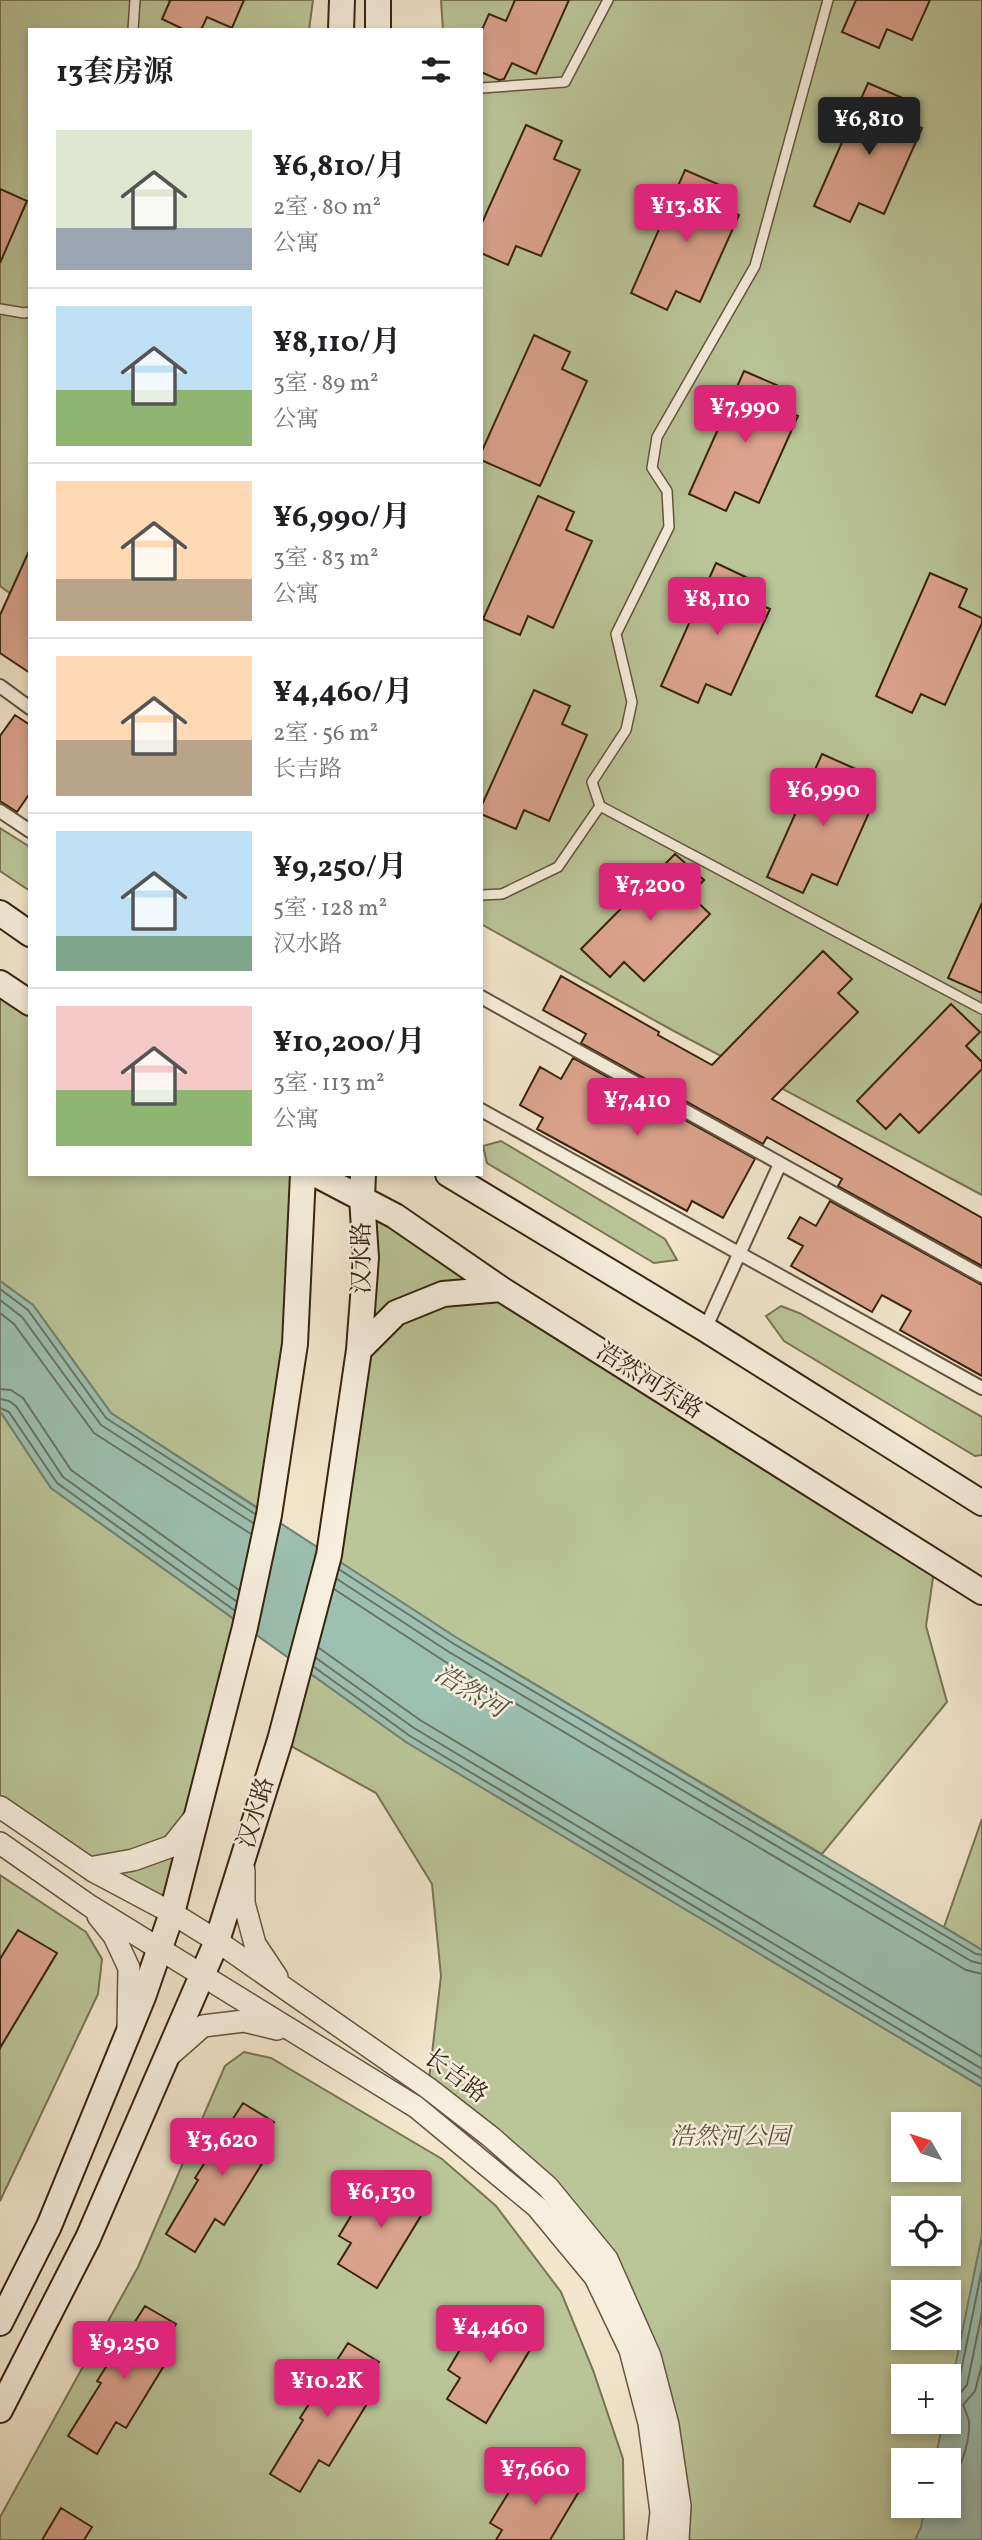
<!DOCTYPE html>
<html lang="zh">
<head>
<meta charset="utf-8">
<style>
  body { margin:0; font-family:Vollkorn,"Noto Serif SC",serif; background:#f6f6f6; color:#202124; height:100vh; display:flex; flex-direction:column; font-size:26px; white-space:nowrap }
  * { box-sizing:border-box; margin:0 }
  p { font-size:23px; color:#757577 }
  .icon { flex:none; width:38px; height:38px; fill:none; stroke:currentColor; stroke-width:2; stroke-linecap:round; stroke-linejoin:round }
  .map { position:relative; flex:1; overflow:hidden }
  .details { position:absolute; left:28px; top:28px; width:455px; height:1148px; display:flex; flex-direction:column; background:#fff; border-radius:0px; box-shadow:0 4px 10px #0003 }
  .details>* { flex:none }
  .needle { width:46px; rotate:309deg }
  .buttons { position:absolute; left:891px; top:2112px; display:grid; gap:14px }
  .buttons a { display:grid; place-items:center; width:70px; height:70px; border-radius:0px; background:#fff; box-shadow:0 4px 10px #0003; font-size:35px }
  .price { position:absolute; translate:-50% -60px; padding:0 16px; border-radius:7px; background:#db2777; color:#fff; font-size:23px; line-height:46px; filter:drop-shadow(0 2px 4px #0008) }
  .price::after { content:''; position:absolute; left:50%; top:42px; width:21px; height:16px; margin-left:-10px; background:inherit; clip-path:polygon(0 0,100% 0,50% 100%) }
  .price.on { background:#222; color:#fff }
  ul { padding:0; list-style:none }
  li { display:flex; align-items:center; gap:21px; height:175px; padding:0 28px }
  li+li { border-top:2px solid #e0e0e0 }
  li span { display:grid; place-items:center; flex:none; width:196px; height:140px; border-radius:0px; color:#555 }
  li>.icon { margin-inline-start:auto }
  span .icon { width:84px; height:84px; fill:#fffc; stroke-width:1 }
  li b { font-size:30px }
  h2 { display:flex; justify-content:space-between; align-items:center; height:84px; padding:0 28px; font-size:30px }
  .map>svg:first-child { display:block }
  .green { fill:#bac598; stroke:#797453; stroke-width:2; fill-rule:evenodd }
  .water { fill:#9cc0b2; stroke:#748270; stroke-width:2 }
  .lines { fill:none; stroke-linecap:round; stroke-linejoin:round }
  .shore { stroke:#6a7260; stroke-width:2 }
  .building { fill:#dba38d; stroke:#38240e; stroke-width:2 }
  .service-casing { stroke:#66543e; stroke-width:12 }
  .pedestrian-casing { stroke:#66543e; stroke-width:16 }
  .tertiary-casing { stroke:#66543e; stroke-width:24 }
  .secondary-casing { stroke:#38240e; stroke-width:28 }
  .service { stroke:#f6efde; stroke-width:9 }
  .pedestrian { stroke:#f6efde; stroke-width:12 }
  .tertiary { stroke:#f6efde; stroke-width:21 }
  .secondary { stroke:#f6efde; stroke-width:24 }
  .labels { text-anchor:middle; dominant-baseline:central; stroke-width:5; stroke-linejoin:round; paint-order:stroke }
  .street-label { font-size:24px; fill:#38240e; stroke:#f6efde }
  .park-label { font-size:24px; font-style:italic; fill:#5f5437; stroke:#f6efde }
  .water-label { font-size:26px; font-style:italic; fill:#56533f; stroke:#f6efde }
</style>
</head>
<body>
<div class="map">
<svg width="982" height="2540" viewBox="0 0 982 2540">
  <rect width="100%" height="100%" fill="#f1e6cc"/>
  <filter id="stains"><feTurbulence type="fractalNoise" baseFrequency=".00286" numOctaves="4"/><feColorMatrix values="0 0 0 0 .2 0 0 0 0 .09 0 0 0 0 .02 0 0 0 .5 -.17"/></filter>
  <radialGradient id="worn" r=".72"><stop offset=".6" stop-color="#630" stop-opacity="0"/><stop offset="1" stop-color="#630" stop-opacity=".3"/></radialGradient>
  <!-- green -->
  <path class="green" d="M0,0H313L309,30H30V608L0,586Z
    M441,0H982V1195L672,1030L481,924V30H443Z
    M0,828L30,847V891L0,871Z
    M0,983L30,1003V1174H303L269,1515L111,1413L33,1305L0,1281Z
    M501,1141L665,1239L677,1260L654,1263L487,1163L483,1146Z
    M362,1198L935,1564L926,1626L947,1702L822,1854L457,1638L329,1555Z
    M781,1306L799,1313L982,1417V1455L975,1456L784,1341L766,1316Z
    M0,1411L51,1488L245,1627L172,1913L0,1807Z
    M301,1667L406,1742L982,2087V2540H678L668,2425L548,2187L428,2088L441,1976L432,1884L376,1793L280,1740ZM903,2124H948V2170H903ZM903,2208H948V2254H903ZM903,2292H948V2338H903ZM903,2376H948V2422H903ZM903,2460H948V2506H903Z
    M982,1819V1950L944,1927Z
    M0,1875L86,1932L102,1959L98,1994L0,2201Z
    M244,2052L271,2058L442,2159L496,2206L561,2292L593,2370L623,2459L624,2540H0V2517L138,2267L225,2066Z"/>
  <!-- water -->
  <path class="water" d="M0,1281L33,1305L111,1413L457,1638L982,1950V2087L406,1742L51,1488L0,1411Z
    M982,2235V2540H915L921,2527L925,2506H948V2460H935L943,2422H948L949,2396Z"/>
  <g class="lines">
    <!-- shore -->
    <path class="shore" d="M0,1289L28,1310L106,1418L255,1514
      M0,1300L22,1317L101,1425L253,1523
      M0,1313L14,1324L94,1433L251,1534
      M0,1389L11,1390L23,1398L71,1470L239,1590
      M0,1399L9,1401L16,1406L63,1477L236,1601
      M0,1408L9,1412L57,1483L234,1610
      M340,1570L454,1644L976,1954L982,1955
      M337,1579L449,1652L971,1961L982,1964
      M334,1589L444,1661L966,1970L982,1974
      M319,1648L420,1720L982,2057
      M316,1658L414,1728L982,2069
      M314,1667L410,1736L982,2079
      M948,2387L955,2386L959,2381L982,2269
      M948,2396L959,2394L967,2385L982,2312
      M948,2482C962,2472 970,2438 969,2422C968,2416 965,2410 963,2405L975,2391L982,2364"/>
  </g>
  <!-- building -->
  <path class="building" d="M168,0H244L232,28L207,17L201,30H185L162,19L170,1Z
    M515,0H569L536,74L512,63L504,79L499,80L481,72V32L489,14L506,21Z
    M856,0H930L912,40L887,29L879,48L842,32Z
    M868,83L905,99L897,117L922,128L884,214L859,203L850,222L814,206Z
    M526,125L562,141L554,159L580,170L541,256L516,246L508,265L481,253V225Z
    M685,170L722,186L714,204L739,215L700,302L676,291L667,310L631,293Z
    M0,189L27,201L0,263Z
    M534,335L570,352L562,369L587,381L540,486L481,460V453Z
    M744,371L781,387L773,405L798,416L759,503L735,492L726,511L689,494Z
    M538,496L574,512L566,530L592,541L553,628L528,616L520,635L483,619Z
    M30,549V673L0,653V615Z
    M716,563L752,580L744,597L770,609L731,695L706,684L698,703L661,686Z
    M930,573L967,589L959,607L982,618V623L945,705L921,694L912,713L876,696Z
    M534,690L570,706L562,724L587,735L549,821L524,810L516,829L481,814V807Z
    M15,715L30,725V793L17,812L0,801V736Z
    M822,754L858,770L850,788L875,799L837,885L812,874L803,893L767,877Z
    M675,854L704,880L690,895L710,914L644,981L624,962L610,977L581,949Z
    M982,903V993L948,978Z
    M823,951L852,979L838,993L858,1012L772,1099L982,1218V1266L838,1186L842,1179L767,1137L763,1144L581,1043L586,1034L543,1010L561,976L659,1032L658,1035L712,1065Z
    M951,1004L980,1032L966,1046L982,1062V1069L919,1133L900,1114L886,1129L857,1101Z
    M573,1058L755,1159L723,1218L692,1201L687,1211L537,1129L543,1118L520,1105L540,1067L561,1079Z
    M830,1201L982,1285V1376L900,1330L911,1311L882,1295L872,1312L791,1266L803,1246L788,1238L800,1217L816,1226Z
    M18,1930L57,1953L0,2048V1959Z
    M243,2103L274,2122L253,2156L263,2162L224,2225L215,2219L195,2252L166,2234L198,2180L195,2178Z
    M391,2177L430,2201L377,2288L338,2264L351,2243L339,2236L366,2191L378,2199Z
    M145,2306L176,2324L155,2358L165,2364L126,2428L116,2422L97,2454L68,2436L101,2383L97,2381Z
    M500,2311L539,2335L486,2423L447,2399L460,2378L448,2370L474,2326L487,2334Z
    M348,2343L379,2362L358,2396L368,2402L329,2466L319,2460L300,2492L270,2474L303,2420L300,2418Z
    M542,2464L581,2488L550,2540H496L502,2530L490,2523L517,2479L529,2486Z
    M61,2508L92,2527L84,2540H42Z"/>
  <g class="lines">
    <defs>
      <path id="service" d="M828,0L755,266L657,437L652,468L667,491L669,527L616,634L632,702L626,730L592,782L600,806L982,1009
        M133,30L135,0
        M481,88L565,82L608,0
        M0,309L24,313L30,312
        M481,895L502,894L558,867L600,806"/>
      <path id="pedestrian" d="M0,686L30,708
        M0,811L30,831
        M481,997L982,1276
        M481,1110L982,1388
        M705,1329L780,1164"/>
      <path id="tertiary" d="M0,1807L95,1872L172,1913L217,1941L428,2088L491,2137L548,2187L607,2259L650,2356L668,2425L680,2506L678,2540
        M0,1843L90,1906L416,2107L537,2207L595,2277L630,2350L649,2423L661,2512L658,2540
        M89,1868L133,1860L172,1846L195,1817
        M244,1870V1903L255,1944L277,1977
        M98,1916L114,1936L129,1968L128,2028
        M169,2056L203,2026L244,2021L277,2029"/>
      <path id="secondary" d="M341,30L342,0
        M378,30V0
        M0,913L30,934
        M0,983L30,1003
        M315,1174L395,1216L501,1289L982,1592
        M448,1174L705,1329L982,1503
        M359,1350L396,1313L443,1294L501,1289
        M0,2323L49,2226L143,1997L172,1913L245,1627L269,1515L295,1344L303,1174
        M0,2410L88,2238L217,1941L280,1740L329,1555L359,1350L366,1258L362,1198L363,1174"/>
    </defs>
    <!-- service casing -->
    <use href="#service" class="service-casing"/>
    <!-- pedestrian casing -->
    <use href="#pedestrian" class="pedestrian-casing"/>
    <!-- tertiary casing -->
    <use href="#tertiary" class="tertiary-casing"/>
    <!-- secondary casing -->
    <use href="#secondary" class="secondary-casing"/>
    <!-- service -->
    <use href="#service" class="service"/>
    <!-- pedestrian -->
    <use href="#pedestrian" class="pedestrian"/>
    <!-- tertiary -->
    <use href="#tertiary" class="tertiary"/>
    <!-- secondary -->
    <use href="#secondary" class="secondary"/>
  </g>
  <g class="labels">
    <!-- street labels -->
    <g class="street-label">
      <text transform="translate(363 1258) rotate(-90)">汉水路</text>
      <text transform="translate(649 1382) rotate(32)">浩然河东路</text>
      <text transform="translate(257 1813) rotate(-73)">汉水路</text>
      <text transform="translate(455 2077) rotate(37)">长吉路</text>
    </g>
    <!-- park labels -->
    <g class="park-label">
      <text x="730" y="2138">浩然河公园</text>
    </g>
    <!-- water labels -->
    <g class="water-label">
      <text transform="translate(470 1692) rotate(31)">浩然河</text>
    </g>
  </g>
  <rect width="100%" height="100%" filter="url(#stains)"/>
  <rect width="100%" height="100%" fill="url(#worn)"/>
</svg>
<div class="buttons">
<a><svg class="needle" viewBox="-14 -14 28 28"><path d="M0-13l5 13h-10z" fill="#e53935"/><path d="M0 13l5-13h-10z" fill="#757577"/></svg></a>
<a><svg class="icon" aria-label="locate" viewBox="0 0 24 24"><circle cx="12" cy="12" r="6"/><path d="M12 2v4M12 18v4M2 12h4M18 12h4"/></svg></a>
<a><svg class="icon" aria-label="layers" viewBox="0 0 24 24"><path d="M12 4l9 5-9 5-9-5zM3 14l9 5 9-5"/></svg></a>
<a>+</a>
<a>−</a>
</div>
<b class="price on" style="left:869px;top:157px">¥6,810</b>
<b class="price" style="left:686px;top:244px">¥13.8K</b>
<b class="price" style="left:745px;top:445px">¥7,990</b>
<b class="price" style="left:717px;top:637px">¥8,110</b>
<b class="price" style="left:823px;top:828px">¥6,990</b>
<b class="price" style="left:650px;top:923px">¥7,200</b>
<b class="price" style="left:637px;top:1138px">¥7,410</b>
<b class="price" style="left:222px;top:2178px">¥3,620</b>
<b class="price" style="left:381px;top:2230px">¥6,130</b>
<b class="price" style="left:490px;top:2365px">¥4,460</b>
<b class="price" style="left:124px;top:2381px">¥9,250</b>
<b class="price" style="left:327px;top:2419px">¥10.2K</b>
<b class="price" style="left:535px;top:2507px">¥7,660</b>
<section class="details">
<h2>13套房源<svg class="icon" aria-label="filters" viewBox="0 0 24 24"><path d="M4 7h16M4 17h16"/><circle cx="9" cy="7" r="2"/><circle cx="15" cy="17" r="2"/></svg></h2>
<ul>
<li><span style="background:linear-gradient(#dfe7d0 70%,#9aa5b1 0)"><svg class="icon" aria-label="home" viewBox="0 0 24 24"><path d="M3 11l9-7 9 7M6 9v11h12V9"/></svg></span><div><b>¥6,810/月</b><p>2室 · 80 m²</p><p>公寓</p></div></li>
<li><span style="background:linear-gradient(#bfe0f5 60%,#8fb573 0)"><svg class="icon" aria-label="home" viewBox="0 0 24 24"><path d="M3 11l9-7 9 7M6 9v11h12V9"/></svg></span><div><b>¥8,110/月</b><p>3室 · 89 m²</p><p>公寓</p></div></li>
<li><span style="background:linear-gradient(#ffd9b3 70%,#b9a48a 0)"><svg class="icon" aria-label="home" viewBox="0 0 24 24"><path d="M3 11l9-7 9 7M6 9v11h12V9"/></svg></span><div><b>¥6,990/月</b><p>3室 · 83 m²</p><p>公寓</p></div></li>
<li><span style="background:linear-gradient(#ffd9b3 60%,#b9a48a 0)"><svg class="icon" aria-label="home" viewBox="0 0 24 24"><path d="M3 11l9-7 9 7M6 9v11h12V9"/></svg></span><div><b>¥4,460/月</b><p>2室 · 56 m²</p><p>长吉路</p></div></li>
<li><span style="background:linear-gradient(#bfe0f5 75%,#7fa58c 0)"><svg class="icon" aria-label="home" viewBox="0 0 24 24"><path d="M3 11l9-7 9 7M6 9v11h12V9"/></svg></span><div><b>¥9,250/月</b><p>5室 · 128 m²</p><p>汉水路</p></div></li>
<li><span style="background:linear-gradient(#f6c9c9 60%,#8fb573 0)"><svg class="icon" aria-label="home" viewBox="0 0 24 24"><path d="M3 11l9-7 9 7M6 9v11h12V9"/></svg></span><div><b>¥10,200/月</b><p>3室 · 113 m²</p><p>公寓</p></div></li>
</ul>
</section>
</div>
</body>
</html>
